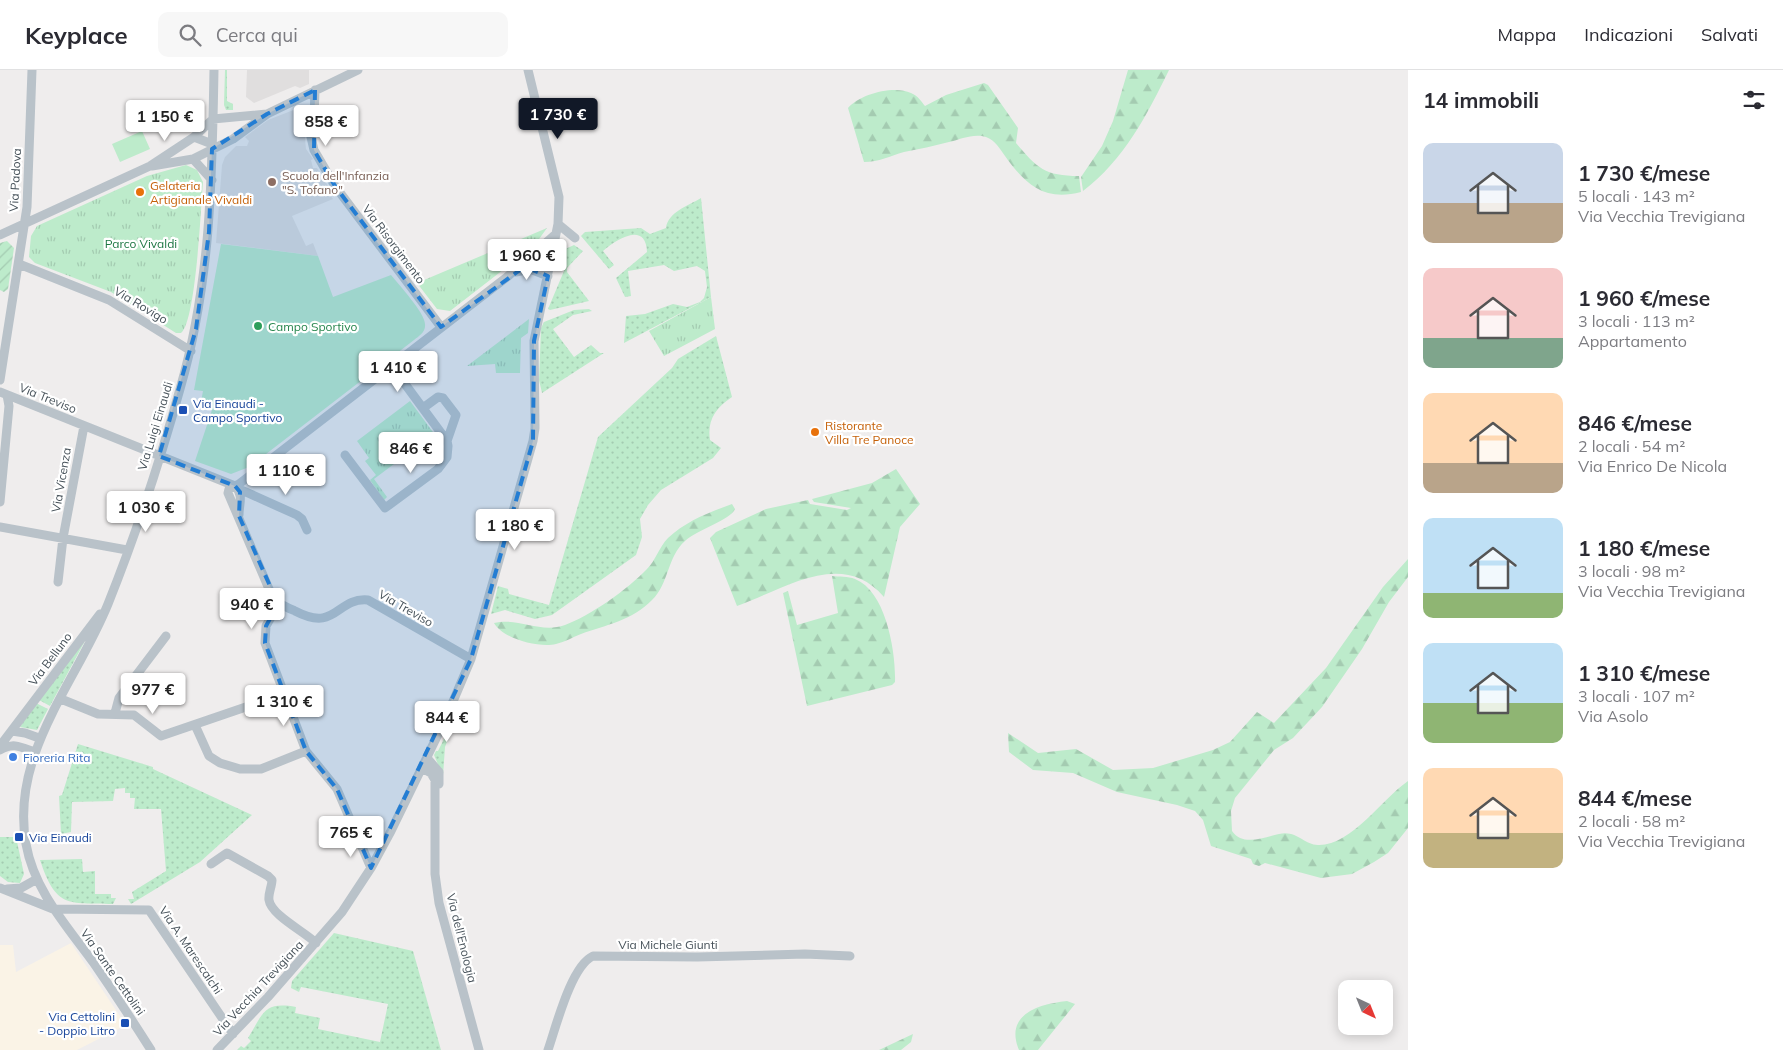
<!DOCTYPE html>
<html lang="it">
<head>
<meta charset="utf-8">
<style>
  body { margin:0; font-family:Mulish,sans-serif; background:#f7f7f7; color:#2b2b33; height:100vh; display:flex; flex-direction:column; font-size:19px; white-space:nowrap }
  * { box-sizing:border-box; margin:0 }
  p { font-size:16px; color:#7c7c81 }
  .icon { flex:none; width:28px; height:28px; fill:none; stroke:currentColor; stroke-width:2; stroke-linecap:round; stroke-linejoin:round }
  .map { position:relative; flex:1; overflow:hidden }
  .side { display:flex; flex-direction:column; background:#fff; width:375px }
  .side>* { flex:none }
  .needle { width:32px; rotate:137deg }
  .buttons { position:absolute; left:1338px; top:910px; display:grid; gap:10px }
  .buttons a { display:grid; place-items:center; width:55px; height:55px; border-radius:10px; background:#fff; box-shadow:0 2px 12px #0003; font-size:25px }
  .price { position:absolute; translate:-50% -42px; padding:0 11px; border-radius:5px; background:#fff; color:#222; font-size:16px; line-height:32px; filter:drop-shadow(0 1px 2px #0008) }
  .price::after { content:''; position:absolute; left:50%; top:30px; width:15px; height:11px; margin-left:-8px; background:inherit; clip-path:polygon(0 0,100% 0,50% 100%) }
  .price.on { background:#111827; color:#fff }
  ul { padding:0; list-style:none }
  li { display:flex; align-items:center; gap:15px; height:125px; padding:0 15px }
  li span { display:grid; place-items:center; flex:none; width:140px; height:100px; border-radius:10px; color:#555 }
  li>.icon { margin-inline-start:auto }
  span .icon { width:60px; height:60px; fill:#fffc; stroke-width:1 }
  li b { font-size:21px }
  h2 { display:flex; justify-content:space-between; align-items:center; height:60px; padding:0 15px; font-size:21px }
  header { display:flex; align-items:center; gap:30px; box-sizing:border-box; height:70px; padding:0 25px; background:#fff; border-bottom:1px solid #e1e1e2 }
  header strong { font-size:24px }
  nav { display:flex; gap:28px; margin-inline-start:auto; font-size:18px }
  .search { width:350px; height:45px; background:#f7f7f7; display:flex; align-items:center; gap:12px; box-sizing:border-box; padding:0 18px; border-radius:10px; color:#7c7c81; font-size:19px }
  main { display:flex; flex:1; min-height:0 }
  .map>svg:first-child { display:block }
  .commercial { fill:#faf3e6 }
  .education { fill:#e0dede }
  .grass { fill:url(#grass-dots) }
  .forest { fill:url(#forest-firs) }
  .park { fill:url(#park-tufts) }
  .garden { fill:url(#garden-furrows) }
  .pitch { fill:#bdebcb }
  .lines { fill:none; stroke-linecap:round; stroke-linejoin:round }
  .minor { stroke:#b9c2c9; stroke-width:9 }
  .marked { fill:#237dd3; fill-opacity:0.2; stroke:#237dd3; stroke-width:4; stroke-dasharray:10 6; stroke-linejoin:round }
  .education-dot { fill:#8d6e63; stroke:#fff; stroke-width:2 }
  .food-dot { fill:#e8710a; stroke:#fff; stroke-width:2 }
  .leisure-dot { fill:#2e9e5b; stroke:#fff; stroke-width:2 }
  .transit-dot { fill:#1a4fb4; stroke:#fff; stroke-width:2 }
  .shop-dot { fill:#3f7fe0; stroke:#fff; stroke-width:2 }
  .labels { text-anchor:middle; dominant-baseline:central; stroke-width:4.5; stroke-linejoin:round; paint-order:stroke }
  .education-label { font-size:12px; fill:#785e54; stroke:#fff; text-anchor:start }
  .street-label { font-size:12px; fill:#465159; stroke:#fff }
  .food-label { font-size:12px; fill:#c56008; stroke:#fff; text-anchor:start }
  .park-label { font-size:12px; fill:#1c7642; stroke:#fff }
  .leisure-label { font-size:12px; fill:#27864d; stroke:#fff; text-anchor:start }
  .transit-label { font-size:12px; fill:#164399; stroke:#fff; text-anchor:start }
  .shop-label { font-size:12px; fill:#366cbe; stroke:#fff; text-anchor:start }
</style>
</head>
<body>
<header>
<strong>Keyplace</strong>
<div class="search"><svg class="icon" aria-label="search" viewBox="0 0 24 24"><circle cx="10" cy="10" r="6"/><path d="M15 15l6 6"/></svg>Cerca qui</div>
<nav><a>Mappa</a><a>Indicazioni</a><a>Salvati</a></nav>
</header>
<main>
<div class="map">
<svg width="1408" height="980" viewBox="0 0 1408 980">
  <defs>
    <pattern id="grass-dots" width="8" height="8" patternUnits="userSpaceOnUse" patternTransform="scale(1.25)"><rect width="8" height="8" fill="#bdebcb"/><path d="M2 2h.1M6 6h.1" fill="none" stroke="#a4cbb1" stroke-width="1.8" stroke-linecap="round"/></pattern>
    <pattern id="forest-firs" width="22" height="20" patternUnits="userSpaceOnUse" patternTransform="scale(1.25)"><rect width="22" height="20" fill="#bdebcb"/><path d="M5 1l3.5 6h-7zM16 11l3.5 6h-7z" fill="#a4cbb1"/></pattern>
    <pattern id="park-tufts" width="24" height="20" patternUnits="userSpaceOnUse" patternTransform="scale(1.25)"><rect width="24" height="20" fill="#bdebcb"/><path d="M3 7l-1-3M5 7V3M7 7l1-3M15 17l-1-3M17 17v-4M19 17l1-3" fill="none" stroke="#a4cbb1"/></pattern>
    <pattern id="garden-furrows" width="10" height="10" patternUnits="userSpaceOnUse" patternTransform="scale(1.25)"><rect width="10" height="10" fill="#bdebcb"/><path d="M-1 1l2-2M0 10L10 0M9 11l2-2" fill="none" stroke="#a4cbb1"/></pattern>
  </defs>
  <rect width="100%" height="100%" fill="#efeded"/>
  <!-- commercial -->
  <path class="commercial" d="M71,873L126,955L77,980H0V875H13L16,902Z"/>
  <!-- education -->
  <path class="education" d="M247,0H309V14L300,18L295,16L254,33L246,27Z
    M296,39L302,40L306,46L305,69L306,79L313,89L311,90L313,98H317L328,116L325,119L333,129L292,146L306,176L313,173L318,186L216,173L222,95L225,87L236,76H247L249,71L245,67L268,50Z"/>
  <!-- grass -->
  <path class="grass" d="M225,0H227V31L233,34V40H226L224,35Z
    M701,128L711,227L624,273L626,246L645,244L673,234L687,237L700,232L704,228L707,217L705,201L697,196L674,201L664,195L628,201L631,226L625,227L616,208L647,182C646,150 615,170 603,181L614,195L609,199L581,166L585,162L641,158L650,164L666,158C668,142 688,136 701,128Z
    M574,175L583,181L567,198V202L589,231L550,240L548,239L564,201L561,181Z
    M574,240L589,239L592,241L573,245L553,259L574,287L591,275L600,283H604L542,323L539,310L541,258L544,252Z
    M716,266L732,327C715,338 707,351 710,370L721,378L713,388L661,420L648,435L640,449L642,467L636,485L552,545L535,549L505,540L491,544L498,516L508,519L509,524L549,535L598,367L672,298L678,289Z
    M86,569L50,636L39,630Z
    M36,633L48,639L37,660L20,657Z
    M447,658H452L445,677L443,706L434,685L436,681H438L448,661Z
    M78,674L153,697V699L252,745L200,792L131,834L128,829H134L132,822L166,801L161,739H134L135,728H130V723H125V718L115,719L113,731L72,732L71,762L61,764L59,726L62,725Z
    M0,767H16L24,804L20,813L8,812L0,806Z
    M82,789L83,802L95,801V824H111V828H116L113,834C67,833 56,838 40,790Z
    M334,863L413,881L441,980H237L241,976L244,978L251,971L248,968C263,944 263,931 296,937L295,943L320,948L318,959L380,972L388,934L301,917L299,922L291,918L292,911Z"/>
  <!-- forest -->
  <path class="forest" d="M1128,0H1169C1147,45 1124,90 1083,121L1081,107L1102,76L1113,51Z
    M984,13L988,15L1018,58L1016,73C1037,98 1045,106 1079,106L1081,122C1044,132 1025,114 1005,86C1000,79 995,70 986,67C974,63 961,69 949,72C934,76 919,79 904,82C890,86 879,92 864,92L848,38C860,24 894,15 911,23C918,26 921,31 925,36L946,25Z
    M896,399L920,434L900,457L884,527C842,478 785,519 737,536L710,468L716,462L766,439L808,430L810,434L847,440L851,438L814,432L812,429L872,413Z
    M732,434L735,439C731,450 696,460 685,471C667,487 669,514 652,530C633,550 606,555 581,564C573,567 565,572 556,574C539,578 503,569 494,553C519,547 540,564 565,555C590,546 628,519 647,499C656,490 659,477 668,468C686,451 710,442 732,434Z
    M1408,489V507L1389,532L1362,579L1322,637L1293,668L1274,680L1235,728L1231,741L1232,761C1243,777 1264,767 1279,764C1297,760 1304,775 1318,775C1351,776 1382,729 1408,711V758L1388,783L1374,792L1352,804L1321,808L1265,793L1259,796L1253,794L1251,789L1211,776L1203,750L1195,741L1177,735L1117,722L1073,703L1033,700L1009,682L1008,663L1038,683L1076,679L1113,700L1153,698L1213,680L1230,672L1257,642L1274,653L1326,598L1383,517Z
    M832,506C839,507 848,506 855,509C886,521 896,582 895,612L892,615L807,636L783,523L788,521L797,555L838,543Z
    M1067,931L1075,934L1038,980H1019C1004,944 1039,934 1067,931Z
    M913,964L911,972L901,980H879Z"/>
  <!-- park -->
  <path class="park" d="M186,95L197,100L203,112C201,136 196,251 181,263H176L111,222L35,193L29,187L31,166L37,156L147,106Z
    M547,158L534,176L450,241L437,239L417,213Z
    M711,227L715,259L664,286L649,261Z
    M529,249L528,263L521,268L520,303H496L495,294L467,296Z
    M410,331L441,373L439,386L426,370L374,409L387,427L384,430L370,410L376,405L365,391L369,388L357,371Z"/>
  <!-- garden -->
  <path class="garden" d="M7,171L14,178L8,219L4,222L0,220V173Z"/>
  <!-- pitch -->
  <path class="pitch" d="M142,61L150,79L120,92L112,74Z
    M221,174L318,186L333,227L391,205C399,215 425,243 425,254C426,262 419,266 414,270L249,397L231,404L195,391L212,340L200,337L203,321L194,320Z"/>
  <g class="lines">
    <!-- minor -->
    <path class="minor" d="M315,20L314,49L311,67L314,80L335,116L441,257
      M194,67L212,74
      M193,89L212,110
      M152,96L193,89L233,69L267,44L358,0
      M558,154L575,168
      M0,165L150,96L194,67L213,49L267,44
      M19,194L109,230L191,281
      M516,202L530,199L548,206
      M0,310L27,137L32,0
      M0,322L235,416C244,426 239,433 239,445
      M423,338L438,327L443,328L456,345L447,371
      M345,385L385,438L438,399L447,387L448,376L447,371L391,295
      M237,418L297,445L302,449L307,460
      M0,432L9,336L7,325
      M0,457L127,480
      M58,512L63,468L84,356
      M279,533L266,556L265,573L306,681L337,719L371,798
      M471,589L368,530C336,527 337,563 295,541C286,537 278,534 272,526L228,423L229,419L239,414L507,207L556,164
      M61,629L98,644L134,645L161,666L284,624
      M115,643L119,628L166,566
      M195,655L209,686L220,693L240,699H261L306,681
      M12,661L25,663L39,668
      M0,676L100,544
      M0,680C13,672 21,677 34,682
      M427,688L439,702V714
      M422,698L431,703L435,710V804L439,833L479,980
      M211,794L227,783L268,806L272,810C272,816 268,824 269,830C271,845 305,862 316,873
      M0,818L53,839
      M7,819L21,818L37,809
      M54,839L149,840L233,964
      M151,980C132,950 113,921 93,892C66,855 34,820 26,774C10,684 76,613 108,534C136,464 160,391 180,319C211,212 212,110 214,0
      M217,980L268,927L342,842L371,798L391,761L446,648L471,589L533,371L535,358L534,271L558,154L559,127L528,0
      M548,980C556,957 571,896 593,886L697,887L805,884L850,886"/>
  </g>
  <!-- marked area -->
  <path class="marked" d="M315,20L314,80L335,116L441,257L520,200L530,199L548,206L534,271L533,371L471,589L371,798L337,719L306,681L265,573L266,556L278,534L239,446L240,422L235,416L159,386L196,259L209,162L212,79L267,44Z"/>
  <!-- markers -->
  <circle class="education-dot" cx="272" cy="112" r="5"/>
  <g class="food-dot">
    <circle cx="140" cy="122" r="5"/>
    <circle cx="815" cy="362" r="5"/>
  </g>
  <circle class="leisure-dot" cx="258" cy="256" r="5"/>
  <g class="transit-dot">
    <rect x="178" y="335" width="10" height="10" rx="2.5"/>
    <rect x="14" y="762" width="10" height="10" rx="2.5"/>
    <rect x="120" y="948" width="10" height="10" rx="2.5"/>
  </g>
  <circle class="shop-dot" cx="13" cy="687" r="5"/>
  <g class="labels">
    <!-- education labels -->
    <g class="education-label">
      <text x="282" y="105">Scuola dell'Infanzia<tspan x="282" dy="14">"S. Tofano"</tspan></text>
    </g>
    <!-- street labels -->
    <g class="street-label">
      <text transform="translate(15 110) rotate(-87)">Via Padova</text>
      <text transform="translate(394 174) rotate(53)">Via Risorgimento</text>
      <text transform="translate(141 235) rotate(31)">Via Rovigo</text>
      <text transform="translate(48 328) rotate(22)">Via Treviso</text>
      <text transform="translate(155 356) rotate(-73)">Via Luigi Einaudi</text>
      <text transform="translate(61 410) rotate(-80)">Via Vicenza</text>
      <text transform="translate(406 538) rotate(30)">Via Treviso</text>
      <text transform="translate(50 589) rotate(-53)">Via Belluno</text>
      <text transform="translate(462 868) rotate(76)">Via dell'Enologia</text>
      <text x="668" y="874">Via Michele Giunti</text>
      <text transform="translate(191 880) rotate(56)">Via A. Marescalchi</text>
      <text transform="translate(113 902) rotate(55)">Via Sante Cettolini</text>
      <text transform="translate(258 918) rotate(-47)">Via Vecchia Trevigiana</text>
    </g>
    <!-- food labels -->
    <g class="food-label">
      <text x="150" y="115">Gelateria<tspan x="150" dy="14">Artigianale Vivaldi</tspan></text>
      <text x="825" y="355">Ristorante<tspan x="825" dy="14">Villa Tre Panoce</tspan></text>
    </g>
    <!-- park labels -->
    <g class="park-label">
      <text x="141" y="173">Parco Vivaldi</text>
    </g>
    <!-- leisure labels -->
    <g class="leisure-label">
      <text x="268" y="256">Campo Sportivo</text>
    </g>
    <!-- transit labels -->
    <g class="transit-label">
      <text x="193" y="333">Via Einaudi -<tspan x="193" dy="14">Campo Sportivo</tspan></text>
      <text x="29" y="767">Via Einaudi</text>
      <text x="115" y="946" text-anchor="end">Via Cettolini<tspan x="115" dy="14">- Doppio Litro</tspan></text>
    </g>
    <!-- shop labels -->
    <g class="shop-label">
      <text x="23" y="687">Fioreria Rita</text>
    </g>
  </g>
</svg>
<div class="buttons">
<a><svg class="needle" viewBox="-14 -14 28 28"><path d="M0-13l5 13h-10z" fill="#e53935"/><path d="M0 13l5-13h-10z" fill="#7c7c81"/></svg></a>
</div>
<b class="price on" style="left:558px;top:70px">1 730 €</b>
<b class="price" style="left:165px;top:72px">1 150 €</b>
<b class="price" style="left:326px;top:77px">858 €</b>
<b class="price" style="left:527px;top:211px">1 960 €</b>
<b class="price" style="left:398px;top:323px">1 410 €</b>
<b class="price" style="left:411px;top:404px">846 €</b>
<b class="price" style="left:286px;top:426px">1 110 €</b>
<b class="price" style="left:146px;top:463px">1 030 €</b>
<b class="price" style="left:515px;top:481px">1 180 €</b>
<b class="price" style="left:252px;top:560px">940 €</b>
<b class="price" style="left:153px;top:645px">977 €</b>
<b class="price" style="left:284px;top:657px">1 310 €</b>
<b class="price" style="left:447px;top:673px">844 €</b>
<b class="price" style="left:351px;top:788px">765 €</b>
</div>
<section class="side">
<h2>14 immobili<svg class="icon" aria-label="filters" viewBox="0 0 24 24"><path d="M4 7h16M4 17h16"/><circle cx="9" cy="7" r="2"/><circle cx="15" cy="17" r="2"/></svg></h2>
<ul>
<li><span style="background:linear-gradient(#c9d6e8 60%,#b9a48a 0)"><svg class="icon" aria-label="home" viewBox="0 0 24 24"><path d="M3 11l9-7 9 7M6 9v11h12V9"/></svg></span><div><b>1 730 €/mese</b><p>5 locali · 143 m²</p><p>Via Vecchia Trevigiana</p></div></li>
<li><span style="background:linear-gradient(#f6c9c9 70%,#7fa58c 0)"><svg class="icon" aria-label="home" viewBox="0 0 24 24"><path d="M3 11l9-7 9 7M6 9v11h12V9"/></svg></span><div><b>1 960 €/mese</b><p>3 locali · 113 m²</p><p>Appartamento</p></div></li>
<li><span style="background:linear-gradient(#ffd9b3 70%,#b9a48a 0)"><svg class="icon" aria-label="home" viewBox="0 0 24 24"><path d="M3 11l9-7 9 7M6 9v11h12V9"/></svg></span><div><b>846 €/mese</b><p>2 locali · 54 m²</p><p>Via Enrico De Nicola</p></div></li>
<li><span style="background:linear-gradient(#bfe0f5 75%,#8fb573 0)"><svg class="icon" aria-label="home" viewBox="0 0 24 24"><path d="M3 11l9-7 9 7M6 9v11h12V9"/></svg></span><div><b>1 180 €/mese</b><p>3 locali · 98 m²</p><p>Via Vecchia Trevigiana</p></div></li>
<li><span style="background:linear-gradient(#bfe0f5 60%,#8fb573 0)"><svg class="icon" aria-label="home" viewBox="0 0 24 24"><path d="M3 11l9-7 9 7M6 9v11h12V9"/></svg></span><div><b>1 310 €/mese</b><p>3 locali · 107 m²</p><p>Via Asolo</p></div></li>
<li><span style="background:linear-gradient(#ffd9b3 65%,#c2b280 0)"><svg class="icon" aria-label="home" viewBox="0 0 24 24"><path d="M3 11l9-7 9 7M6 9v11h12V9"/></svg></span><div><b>844 €/mese</b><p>2 locali · 58 m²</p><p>Via Vecchia Trevigiana</p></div></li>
</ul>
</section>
</main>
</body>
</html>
